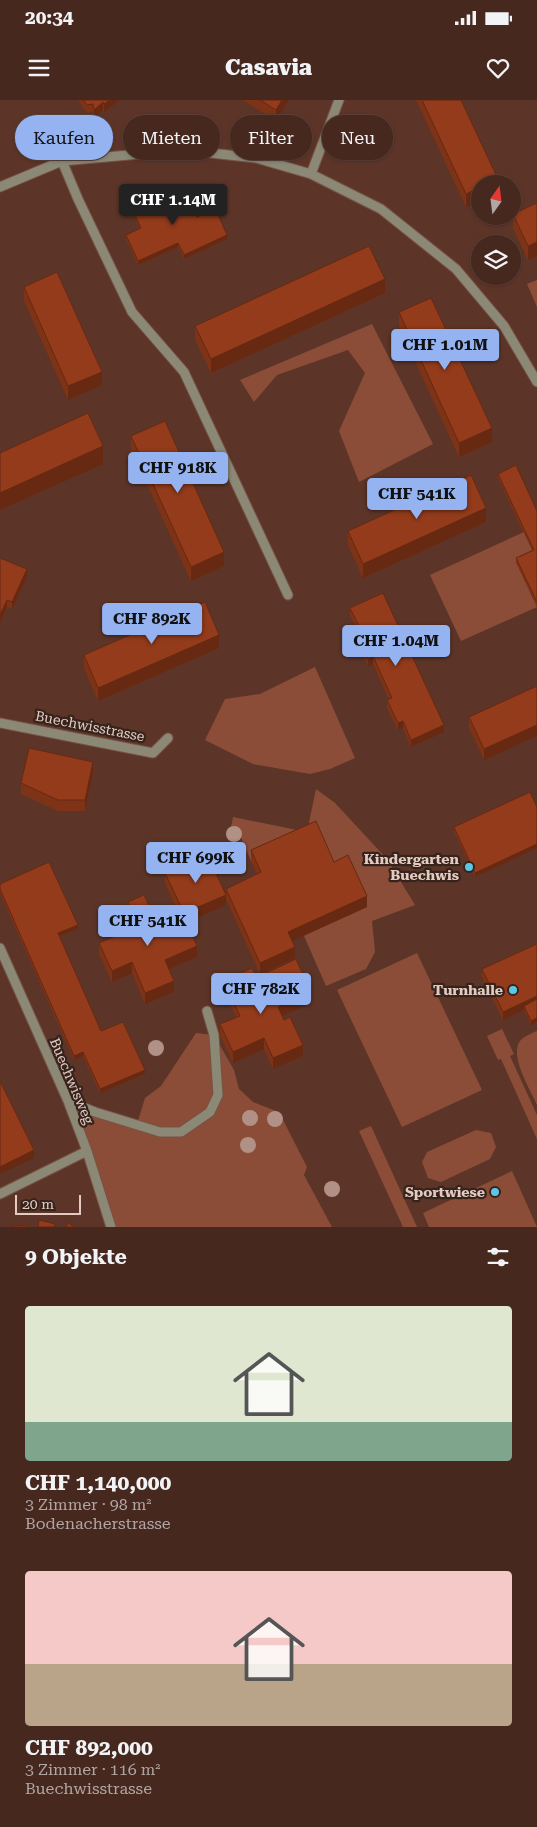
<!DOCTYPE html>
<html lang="de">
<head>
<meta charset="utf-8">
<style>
  body { margin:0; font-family:"Roboto Serif",serif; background:#4d3027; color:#f1f3f6; height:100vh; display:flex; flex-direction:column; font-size:19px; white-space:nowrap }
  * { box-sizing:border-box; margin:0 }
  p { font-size:16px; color:#b0a6a4 }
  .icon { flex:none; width:28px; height:28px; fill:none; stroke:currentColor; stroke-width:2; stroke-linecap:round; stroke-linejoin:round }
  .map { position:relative; height:1127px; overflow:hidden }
  .sheet { display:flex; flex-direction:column; background:#46281e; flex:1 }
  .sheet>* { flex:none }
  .banner { position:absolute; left:15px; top:15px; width:508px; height:45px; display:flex; gap:10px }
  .needle { width:32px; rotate:14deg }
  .buttons { position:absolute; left:471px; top:75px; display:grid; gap:10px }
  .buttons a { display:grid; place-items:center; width:50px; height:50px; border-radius:50%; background:#46281e; box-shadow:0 1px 4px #0004,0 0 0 1px #5e443c; font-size:25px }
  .scale { position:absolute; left:15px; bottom:12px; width:66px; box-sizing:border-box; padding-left:5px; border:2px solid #e4cbc2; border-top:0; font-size:14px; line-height:18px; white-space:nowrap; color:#e4cbc2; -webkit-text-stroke:4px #35231c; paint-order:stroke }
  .price { position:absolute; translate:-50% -42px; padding:0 11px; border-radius:5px; background:#95b2f1; color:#111; font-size:16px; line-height:32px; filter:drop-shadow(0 1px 2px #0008) }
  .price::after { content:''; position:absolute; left:50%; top:30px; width:15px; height:11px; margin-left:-8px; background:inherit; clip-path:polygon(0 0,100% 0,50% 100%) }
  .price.selected { background:#222; color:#fff }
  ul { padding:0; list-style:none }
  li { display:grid; align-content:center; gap:10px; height:265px; padding:0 25px }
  li span { display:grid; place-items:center; height:155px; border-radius:5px; color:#555 }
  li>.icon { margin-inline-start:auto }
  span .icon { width:90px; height:90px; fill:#fffc; stroke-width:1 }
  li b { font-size:21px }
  h2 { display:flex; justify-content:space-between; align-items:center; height:60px; padding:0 25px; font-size:21px }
  .pill { padding:0 18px; border-radius:22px; background:#46281e; box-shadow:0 1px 4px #0004,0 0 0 1px #5e443c; font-size:18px; line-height:45px }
  .pill.selected { background:#95b2f1; color:#111 }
  .status { display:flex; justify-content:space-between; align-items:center; height:35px; padding:0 25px; background:#46281e; direction:ltr }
  .status svg { height:14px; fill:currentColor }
  header { display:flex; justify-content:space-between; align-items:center; height:65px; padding:0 25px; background:#46281e; font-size:22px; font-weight:800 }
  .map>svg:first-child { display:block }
  .green { fill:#8b4d37 }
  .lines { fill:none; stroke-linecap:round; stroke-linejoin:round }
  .minor-casing { stroke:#785347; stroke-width:11 }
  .minor { stroke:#8b8976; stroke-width:9 }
  .tree { fill:#b19086 }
  .wall { fill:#7e3316 }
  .shaded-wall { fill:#672912 }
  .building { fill:#933b1a; stroke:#672912 }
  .poi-dot { fill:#5bc7e7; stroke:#35231c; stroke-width:2 }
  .labels { text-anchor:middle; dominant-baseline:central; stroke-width:4.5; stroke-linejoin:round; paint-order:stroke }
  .street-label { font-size:14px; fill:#e4cbc2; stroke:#35231c }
  .poi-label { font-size:14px; font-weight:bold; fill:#e4cbc2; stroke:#35231c; text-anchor:end }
</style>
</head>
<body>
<div class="status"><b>20:34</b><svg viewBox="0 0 49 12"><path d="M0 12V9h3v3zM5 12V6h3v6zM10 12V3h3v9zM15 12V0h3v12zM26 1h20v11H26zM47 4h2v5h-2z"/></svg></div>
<header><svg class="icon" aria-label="menu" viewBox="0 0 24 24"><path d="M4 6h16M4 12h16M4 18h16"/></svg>Casavia<svg class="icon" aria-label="heart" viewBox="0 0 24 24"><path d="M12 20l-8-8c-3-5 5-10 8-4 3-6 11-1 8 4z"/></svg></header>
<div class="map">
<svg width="537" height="1127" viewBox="0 0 537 1127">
  <rect width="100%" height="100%" fill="#5d3528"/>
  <!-- green -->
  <path class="green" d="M537,180V207L527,184Z
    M372,224L433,344L359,382L339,331L365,273L348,250L277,275L254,302L240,280Z
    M524,432L534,454L516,462L537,507L461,541L430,475Z
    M315,567L355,658L330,669L310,674L253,664L205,640L225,599L260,594Z
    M316,689L335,703L387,759L415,805L372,821L375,852L366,869L326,886L304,836L334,772L316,732L251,761L240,735L230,733L233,717L307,732Z
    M417,853L482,990L402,1027L337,890Z
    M502,929L514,954L510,956L537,1015V1039L501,959L498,960L487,936Z
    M537,931V1005C531,991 509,956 520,941C523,937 532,933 537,931Z
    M196,933L214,935L234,970L239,989L253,1002L279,1012L307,1067L304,1075L332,1127H111L68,1001L137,1024L145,998L161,986Z
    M371,1026L417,1127H403L359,1031Z
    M476,1030L491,1033L496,1047L490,1059L441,1082L428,1078L422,1062L427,1052Z
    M512,1071L537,1127H429L423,1113Z"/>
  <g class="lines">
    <defs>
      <path id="minor" d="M62,61L78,99L132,212L184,272L288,495
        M311,74L339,0
        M0,87L62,61L173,51L202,52L256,58L311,74L381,109L456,169L504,226L537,282
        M0,623L153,653L168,638
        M0,848L68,1001L87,1051L111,1127
        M68,1001L95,1012L160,1032H181L210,1012L218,995L214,935L207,911
        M0,1094L87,1051"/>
    </defs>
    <!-- minor casing -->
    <use href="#minor" class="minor-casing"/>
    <!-- minor -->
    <use href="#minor" class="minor"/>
  </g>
  <!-- trees -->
  <g class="tree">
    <circle cx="234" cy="734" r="8"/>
    <circle cx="161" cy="758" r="8"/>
    <circle cx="156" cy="948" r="8"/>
    <circle cx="250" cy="1018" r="8"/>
    <circle cx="275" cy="1019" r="8"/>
    <circle cx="248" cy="1045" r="8"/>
    <circle cx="332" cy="1089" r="8"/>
  </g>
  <!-- wall -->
  <path class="wall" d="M78,0H120L104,12L103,10L94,17L93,11L87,13Z
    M243,0H289L276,21Z
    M416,0H461L498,84L466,107Z
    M173,97L197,117L227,139L184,159L178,147L138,165L126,139V135L140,129L132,112V108Z
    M537,103V156L528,160L513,128V114Z
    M24,187L102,285L68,300L24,201Z
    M385,193L211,273L195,240V226Z
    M399,212L492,342L459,357L399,226Z
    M131,336L224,466L191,481L131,349Z
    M498,374L537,411V507L516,462V458L532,450L498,378Z
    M486,422L363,478L348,445V431Z
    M0,458L27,477L12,509L7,507L0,523Z
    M350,508L444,632L411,647L403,628L398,630L387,608V600L389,599L373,564L368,566L357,542V534L359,533L350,516Z
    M219,548L98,601L84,568V555Z
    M537,586L484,660L469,628V617Z
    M93,673L85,711H58L21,694V683Z
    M530,692L475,777L454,731V727Z
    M251,750L334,762L367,807L292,841L295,858L260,874L226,799V789L257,774L251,761Z
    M165,773L226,805L187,823L197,857L169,869L174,892L145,904L132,873L112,882L99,854V843L134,828L128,813V802L160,830L182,820L165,784Z
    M0,784L78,829L59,837L101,931L145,974L100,993L83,956L74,960L0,793Z
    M537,844L531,925L524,910L503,920L482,877V869Z
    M264,874L305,883L295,887L300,908L282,916L303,956L273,969L264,949L233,963L220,935V924L236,917L224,892V881L264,894L270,891L264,878Z"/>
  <!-- shaded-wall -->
  <path class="shaded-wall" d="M110,0H120L104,12V4Z
    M282,0H289L276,21V10Z
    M103,2V10L94,17V10Z
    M498,79V84H487Z
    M480,87V101L466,107V94Z
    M227,135V139L184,159V155Z
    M537,142V156L528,160V146Z
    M178,143V147L138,165V161Z
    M385,179V193L211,273V259Z
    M102,272V285L68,300V286Z
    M492,328V342L459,357V343Z
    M103,346V364L0,410V393Z
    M486,408V422L363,478V464Z
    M224,452V466L191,481V467Z
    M27,469V477L12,509V502Z
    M7,500V507L0,523V515Z
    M219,535V548L98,601V588Z
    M373,556V564L368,566V559Z
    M403,621V628L398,630V623Z
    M444,625V632L411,647V640Z
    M537,625V636L484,660V649Z
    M93,662V673L85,711V700Z
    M537,744V748L475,777V773Z
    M226,795V805L184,824V813Z
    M367,796V807L288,843V832Z
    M78,825V829L58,837V833Z
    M197,846V857L165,871V860Z
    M295,847V858L260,874V863Z
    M132,862V873L112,882V871Z
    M305,879V883L273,897V893Z
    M174,881V892L145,904V893Z
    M537,896V904L524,906V910L503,920V912Z
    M300,897V908L278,918V907Z
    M537,918V922L531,925V921Z
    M264,938V949L233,963V952Z
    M303,945V956L273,969V958Z
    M83,952V956L74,960V956Z
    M145,970V974L100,993V989Z
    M34,1050V1058L0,1074V1067Z"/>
  <!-- building -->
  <path class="building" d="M83,0H110L104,4L103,2L94,10L93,4L87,5Z
    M260,0H282L276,10Z
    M422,0H461L498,79L487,84H480V87L466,94Z
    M170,90L173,97L185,92L197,117L215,108L227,135L184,155L178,143L138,161L126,135L141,128L132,108Z
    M537,103V142L528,146L513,114Z
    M369,146L385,179L211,259L195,226Z
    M57,172L102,272L68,286L24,187Z
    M431,198L492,328L459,343L399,212Z
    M88,313L103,346L0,393V353Z
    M165,321L224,452L191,467L131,336Z
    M516,365L537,411V502L516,458L534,450L498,374Z
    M471,375L486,408L363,464L348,431Z
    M0,458L27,469L12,502L7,500L0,515Z
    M383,493L444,625L411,640L403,621L398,623L387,600L392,598L373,556L368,559L357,534L362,532L350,508Z
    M205,502L219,535L98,588L84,555Z
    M537,586V625L484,649L469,617Z
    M29,648L93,662L85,700H58L21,683Z
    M530,692L537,707V744L475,773L454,727Z
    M316,721L334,762L348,755L367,796L288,832L295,847L260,863L226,789L261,772L251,750Z
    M207,754L226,795L184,813L165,773Z
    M49,762L78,825L58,833L101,931L123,922L145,970L100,989L83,952L74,956L0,789V784Z
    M144,795L160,830L185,819L197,846L165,860L174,881L145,893L132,862L112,871L99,843L138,826L128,802Z
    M537,844V896L503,912L482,869Z
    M296,859L305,879L294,884L293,881L272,891L264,874Z
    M252,868L264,894L293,881L300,897L278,907L284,920L290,917L303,945L273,958L264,938L233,952L220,924L240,916L224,881Z
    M537,899V918L531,921L524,906Z
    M0,981L34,1050L0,1067Z
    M39,1120L55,1124L54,1127H38Z
    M68,1123L75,1127H66Z
    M27,1125V1127H11V1126Z"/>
  <!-- markers -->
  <g class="poi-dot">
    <circle cx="469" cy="767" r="5"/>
    <circle cx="513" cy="890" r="5"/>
    <circle cx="495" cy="1092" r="5"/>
  </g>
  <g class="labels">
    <!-- street labels -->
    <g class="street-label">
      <text transform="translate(90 626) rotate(11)">Buechwisstrasse</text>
      <text transform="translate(72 981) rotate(67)">Buechwisweg</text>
    </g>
    <!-- poi labels -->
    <g class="poi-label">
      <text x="459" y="759">Kindergarten<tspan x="459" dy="16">Buechwis</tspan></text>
      <text x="503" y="890">Turnhalle</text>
      <text x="485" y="1092">Sportwiese</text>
    </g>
  </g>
</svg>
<div class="buttons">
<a><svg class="needle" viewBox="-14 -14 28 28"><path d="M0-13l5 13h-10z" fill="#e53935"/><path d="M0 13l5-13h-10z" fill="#b0a6a4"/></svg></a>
<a><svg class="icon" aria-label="layers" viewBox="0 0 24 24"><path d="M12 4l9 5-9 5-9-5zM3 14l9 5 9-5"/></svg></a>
</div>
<div class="scale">20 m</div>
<b class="price selected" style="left:173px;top:126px">CHF 1.14M</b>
<b class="price" style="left:445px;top:271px">CHF 1.01M</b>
<b class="price" style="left:178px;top:394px">CHF 918K</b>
<b class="price" style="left:417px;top:420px">CHF 541K</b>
<b class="price" style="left:152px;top:545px">CHF 892K</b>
<b class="price" style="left:396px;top:567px">CHF 1.04M</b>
<b class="price" style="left:196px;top:784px">CHF 699K</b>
<b class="price" style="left:148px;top:847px">CHF 541K</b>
<b class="price" style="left:261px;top:915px">CHF 782K</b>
<div class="banner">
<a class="pill selected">Kaufen</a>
<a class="pill">Mieten</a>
<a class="pill">Filter</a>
<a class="pill">Neu</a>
</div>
</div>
<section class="sheet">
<h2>9 Objekte<svg class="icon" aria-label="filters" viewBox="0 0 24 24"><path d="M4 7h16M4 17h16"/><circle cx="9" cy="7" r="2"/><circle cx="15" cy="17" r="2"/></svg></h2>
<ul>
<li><span style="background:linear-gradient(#dfe7d0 75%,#7fa58c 0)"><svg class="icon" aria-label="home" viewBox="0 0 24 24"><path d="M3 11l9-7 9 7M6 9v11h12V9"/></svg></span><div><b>CHF 1,140,000</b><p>3 Zimmer · 98 m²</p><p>Bodenacherstrasse</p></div></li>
<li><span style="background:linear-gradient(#f6c9c9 60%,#b9a48a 0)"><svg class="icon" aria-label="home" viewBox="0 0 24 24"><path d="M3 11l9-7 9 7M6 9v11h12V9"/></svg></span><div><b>CHF 892,000</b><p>3 Zimmer · 116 m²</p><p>Buechwisstrasse</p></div></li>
</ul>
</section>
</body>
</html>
